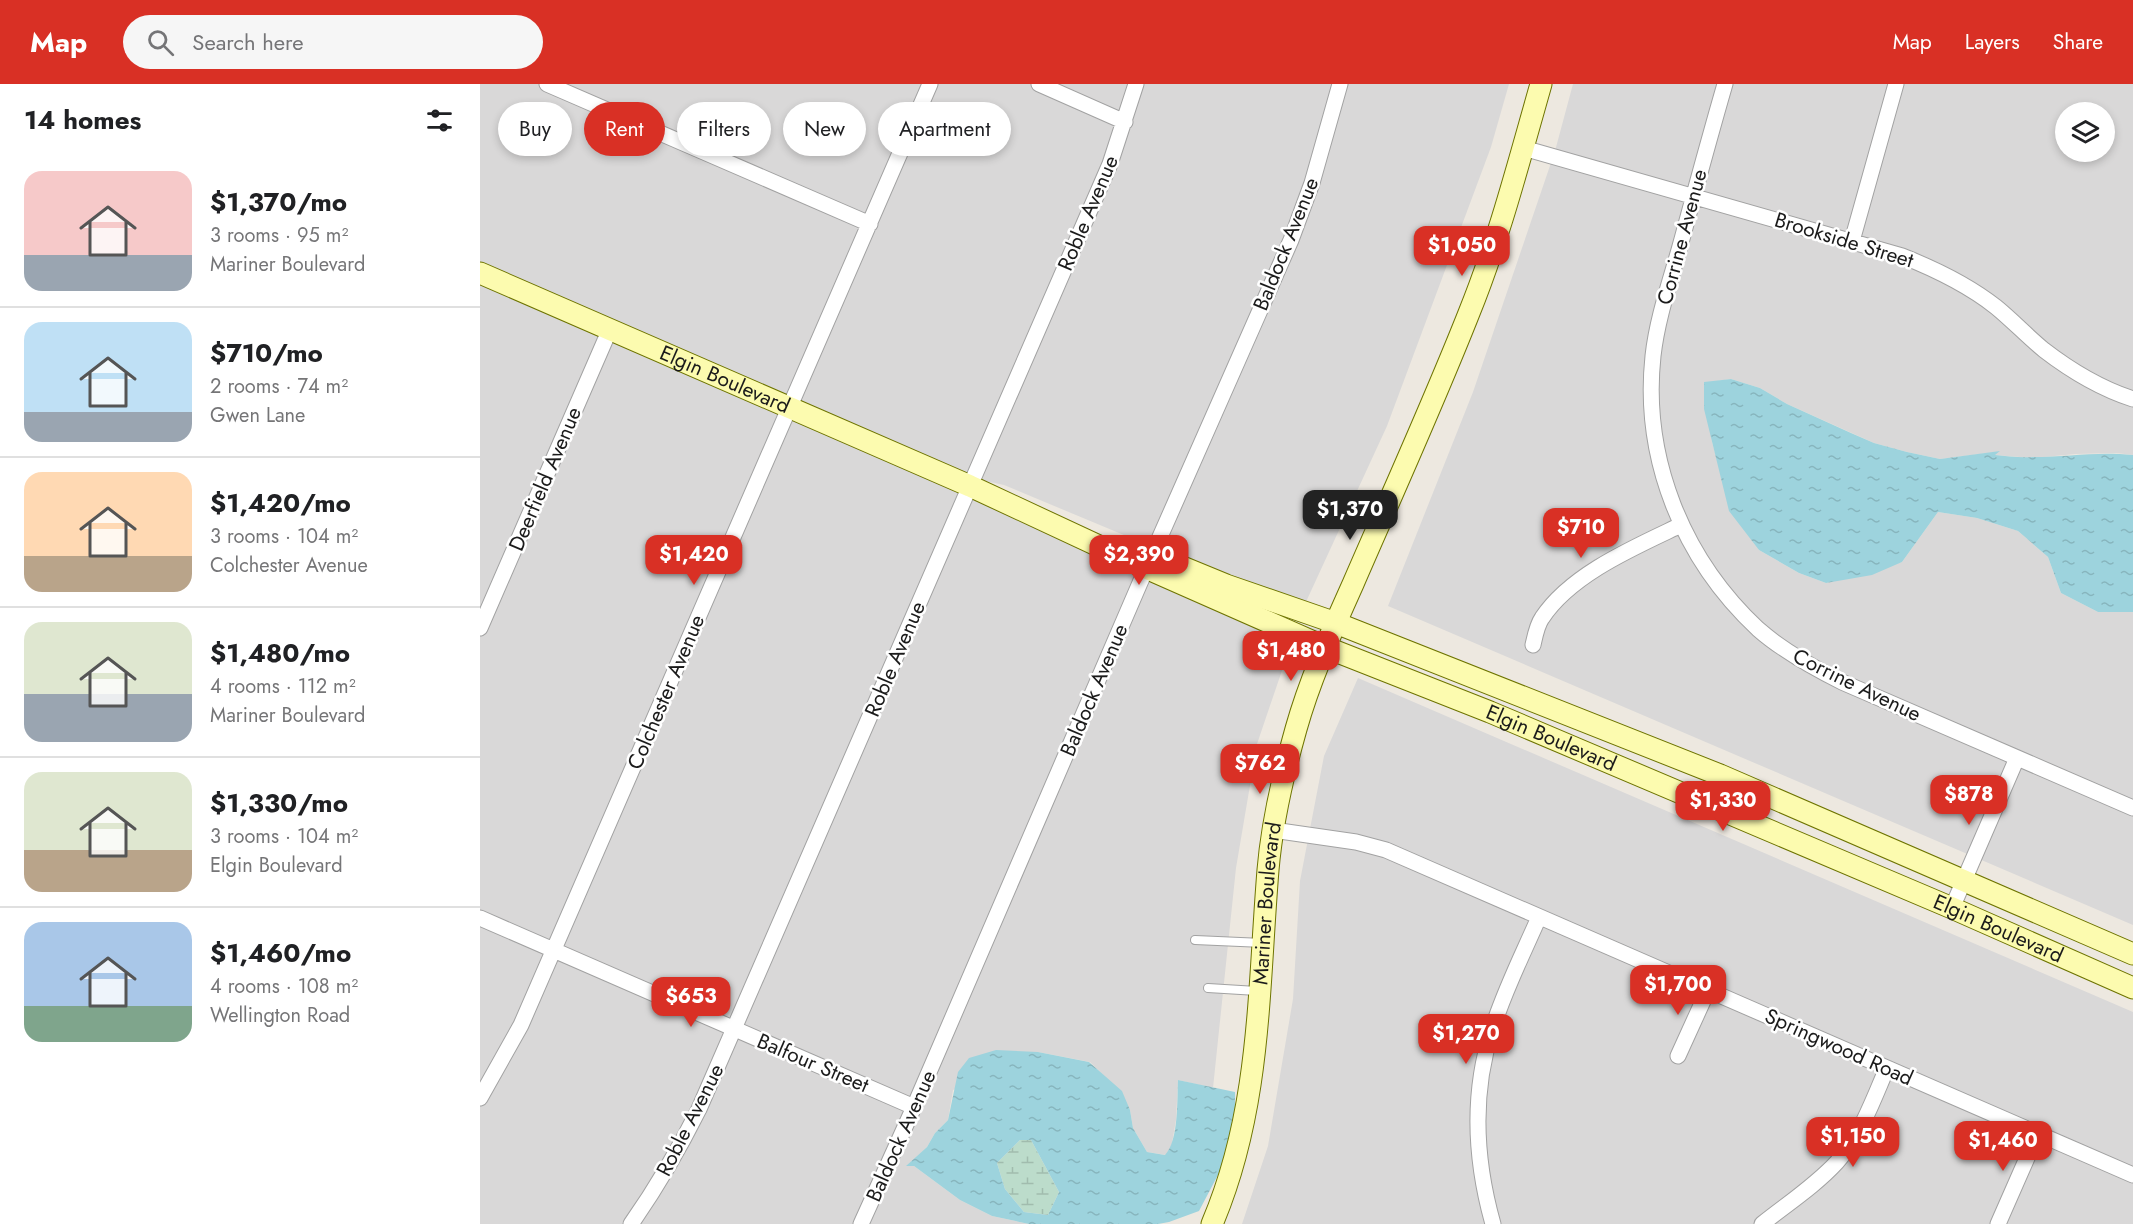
<!DOCTYPE html>
<html lang="en">
<head>
<meta charset="utf-8">
<style>
  body { margin:0; font-family:Jost,sans-serif; background:#f6f6f6; color:#202124; height:100vh; display:flex; flex-direction:column; font-size:22px; white-space:nowrap }
  * { box-sizing:border-box; margin:0 }
  p { font-size:20px; color:#757577 }
  .icon { flex:none; width:33px; height:33px; fill:none; stroke:currentColor; stroke-width:2; stroke-linecap:round; stroke-linejoin:round }
  .map { position:relative; flex:1; overflow:hidden }
  .side { display:flex; flex-direction:column; background:#fff; width:480px }
  .side>* { flex:none }
  .banner { position:absolute; left:18px; top:18px; width:570px; height:54px; display:flex; gap:12px }
  .buttons { position:absolute; left:1575px; top:18px; display:grid; gap:12px }
  .buttons a { display:grid; place-items:center; width:60px; height:60px; border-radius:50%; background:#fff; box-shadow:0 3px 9px #0003; font-size:30px }
  .price { position:absolute; translate:-50% -51px; padding:0 14px; border-radius:12px; background:#d93025; color:#fff; font-size:20px; line-height:39px; filter:drop-shadow(0 2px 3px #0008) }
  .price::after { content:''; position:absolute; left:50%; top:36px; width:18px; height:14px; margin-left:-9px; background:inherit; clip-path:polygon(0 0,100% 0,50% 100%) }
  .price.on { background:#222; color:#fff }
  ul { padding:0; list-style:none }
  li { display:flex; align-items:center; gap:18px; height:150px; padding:0 24px }
  li+li { border-top:2px solid #e0e0e0 }
  li span { display:grid; place-items:center; flex:none; width:168px; height:120px; border-radius:18px; color:#555 }
  li>.icon { margin-inline-start:auto }
  span .icon { width:72px; height:72px; fill:#fffc; stroke-width:1 }
  li b { font-size:26px }
  h2 { display:flex; justify-content:space-between; align-items:center; height:72px; padding:0 24px; font-size:26px }
  .tag { padding:0 21px; border-radius:27px; background:#fff; box-shadow:0 3px 9px #0003; font-size:21px; line-height:54px }
  .tag.on { background:#d93025; color:#fff }
  header { display:flex; align-items:center; gap:36px; box-sizing:border-box; height:84px; padding:0 30px; background:#d93025; color:#fff }
  header strong { font-size:28px }
  nav { display:flex; gap:33px; margin-inline-start:auto; font-size:21px }
  .search { width:420px; height:54px; background:#f6f6f6; display:flex; align-items:center; gap:15px; box-sizing:border-box; padding:0 21px; border-radius:33px; color:#757577; font-size:22px }
  main { display:flex; flex:1; min-height:0 }
  .map>svg:first-child { display:block }
  .residential { fill:#d9d8d8; fill-rule:evenodd }
  .wetland { fill:url(#wetland-marsh) }
  .water { fill:url(#water-ripples); fill-rule:evenodd }
  .lines { fill:none; stroke-linecap:round; stroke-linejoin:round }
  .lane-casing { stroke:#a2a2a2; stroke-width:10 }
  .street-casing { stroke:#a2a2a2; stroke-width:17 }
  .secondary-casing { stroke:#6e7400; stroke-width:23 }
  .lane { stroke:#fff; stroke-width:8 }
  .street { stroke:#fff; stroke-width:15 }
  .secondary { stroke:#fcfbaf; stroke-width:21 }
  .labels { text-anchor:middle; dominant-baseline:central; stroke-width:5; stroke-linejoin:round; paint-order:stroke }
  .street-label { font-size:21px; fill:#1b1b1b; stroke:#fff }
</style>
</head>
<body>
<header>
<strong>Map</strong>
<div class="search"><svg class="icon" aria-label="search" viewBox="0 0 24 24"><circle cx="10" cy="10" r="6"/><path d="M15 15l6 6"/></svg>Search here</div>
<nav><a>Map</a><a>Layers</a><a>Share</a></nav>
</header>
<main>
<section class="side">
<h2>14 homes<svg class="icon" aria-label="filters" viewBox="0 0 24 24"><path d="M4 7h16M4 17h16"/><circle cx="9" cy="7" r="2"/><circle cx="15" cy="17" r="2"/></svg></h2>
<ul>
<li><span style="background:linear-gradient(#f6c9c9 70%,#9aa5b1 0)"><svg class="icon" aria-label="home" viewBox="0 0 24 24"><path d="M3 11l9-7 9 7M6 9v11h12V9"/></svg></span><div><b>$1,370/mo</b><p>3 rooms · 95 m²</p><p>Mariner Boulevard</p></div></li>
<li><span style="background:linear-gradient(#bfe0f5 75%,#9aa5b1 0)"><svg class="icon" aria-label="home" viewBox="0 0 24 24"><path d="M3 11l9-7 9 7M6 9v11h12V9"/></svg></span><div><b>$710/mo</b><p>2 rooms · 74 m²</p><p>Gwen Lane</p></div></li>
<li><span style="background:linear-gradient(#ffd9b3 70%,#b9a48a 0)"><svg class="icon" aria-label="home" viewBox="0 0 24 24"><path d="M3 11l9-7 9 7M6 9v11h12V9"/></svg></span><div><b>$1,420/mo</b><p>3 rooms · 104 m²</p><p>Colchester Avenue</p></div></li>
<li><span style="background:linear-gradient(#dfe7d0 60%,#9aa5b1 0)"><svg class="icon" aria-label="home" viewBox="0 0 24 24"><path d="M3 11l9-7 9 7M6 9v11h12V9"/></svg></span><div><b>$1,480/mo</b><p>4 rooms · 112 m²</p><p>Mariner Boulevard</p></div></li>
<li><span style="background:linear-gradient(#dfe7d0 65%,#b9a48a 0)"><svg class="icon" aria-label="home" viewBox="0 0 24 24"><path d="M3 11l9-7 9 7M6 9v11h12V9"/></svg></span><div><b>$1,330/mo</b><p>3 rooms · 104 m²</p><p>Elgin Boulevard</p></div></li>
<li><span style="background:linear-gradient(#a9c7e8 70%,#7fa58c 0)"><svg class="icon" aria-label="home" viewBox="0 0 24 24"><path d="M3 11l9-7 9 7M6 9v11h12V9"/></svg></span><div><b>$1,460/mo</b><p>4 rooms · 108 m²</p><p>Wellington Road</p></div></li>
</ul>
</section>
<div class="map">
<svg width="1653" height="1140" viewBox="0 0 1653 1140">
  <defs>
    <pattern id="wetland-marsh" width="20" height="14" patternUnits="userSpaceOnUse" patternTransform="scale(1.5)"><rect width="20" height="14" fill="#bcdccb"/><path d="M1 5h8M5 5V1M11 12h8M15 12V8" fill="none" stroke="#a1bcae"/></pattern>
    <pattern id="water-ripples" width="26" height="14" patternUnits="userSpaceOnUse" patternTransform="scale(1.5)"><rect width="26" height="14" fill="#9dd3dd"/><path d="M2 4q2-2 4 0t4 0M15 11q2-2 4 0t4 0" fill="none" stroke="#87b5bd"/></pattern>
  </defs>
  <rect width="100%" height="100%" fill="#ede8e0"/>
  <!-- residential -->
  <path class="residential" d="M0,0H1029L1011,63L907,342L825,520L675,464L524,401L492,394L0,180Z
    M1093,0H1653V371L1636,369L1596,370L1553,374L1513,371L1517,368L1460,375L1427,368L1394,359L1307,320L1280,304L1251,295L1224,299L1232,358L1242,394L1279,466L1319,489L1346,499L1422,478L1458,428L1497,434L1538,447L1568,473L1581,509L1618,528H1653V841L908,522L993,308L1075,67ZM1586,28H1624V68H1586Z
    M0,197L482,407L812,557L777,660L756,784L733,1004L698,996L696,1036L691,1065L686,1071L667,1068L653,1044L650,1026L623,991L610,978L558,968L473,1006L468,1036L455,1049L447,1063L427,1082H434L480,1116L512,1132L549,1140H0Z
    M878,594L1653,928V1140H762L788,1062L813,915L820,797L844,672Z"/>
  <!-- wetland -->
  <path class="wetland" d="M540,1056H551L579,1108L568,1131L544,1128L525,1105L517,1079Z"/>
  <!-- water -->
  <path class="water" d="M1251,295L1280,304L1307,320L1371,349L1394,359L1427,368L1460,375L1520,367L1515,371C1527,372 1540,374 1553,373C1588,373 1617,367 1653,371V528H1618L1581,509L1568,473L1538,447L1497,434L1458,428L1422,478L1392,491L1346,499L1319,489L1279,466L1249,427L1224,325V298Z
    M516,966L558,968L609,978L642,1007L650,1026L653,1044L667,1068L685,1071C699,1057 697,1015 698,996L755,1008V1045L749,1070L719,1127L689,1138L678,1140H549L512,1132L480,1116L434,1082H426L447,1063L455,1049L468,1036L478,988L489,974ZM540,1056H551L579,1108L568,1131L544,1128L525,1105L517,1079Z"/>
  <g class="lines">
    <defs>
      <path id="lane" d="M715,856L783,859
        M728,904L777,907"/>
      <path id="street" d="M67,0L390,140
        M559,0L645,38
        M1245,0C1229,55 1214,111 1199,166C1189,201 1177,236 1173,272C1162,375 1203,475 1278,545C1303,567 1332,583 1362,598L1653,724
        M1043,64L1422,172C1455,185 1487,200 1516,223C1532,236 1547,252 1564,266C1590,286 1622,305 1653,315
        M1372,157L1416,0
        M0,544L130,245
        M1053,561C1055,552 1057,541 1062,534C1091,490 1155,463 1201,441
        M793,746L876,758L906,766L1653,1091
        M1472,824L1537,674
        M0,834L434,1023
        M1198,972L1228,906
        M0,1014L41,941L450,0
        M151,1140C177,1103 199,1065 219,1025L630,80L656,0
        M381,1140L434,1023L672,471L811,156L832,99L860,0
        M1013,1140C995,1076 991,1011 1012,946C1024,907 1043,870 1059,833
        M1282,1140C1307,1120 1335,1102 1357,1078C1381,1051 1393,1016 1407,984
        M1518,1140L1558,1049"/>
      <g id="secondary">
        <path id="s1" d="M0,189L490,402L666,484L845,563L1010,628L1472,824L1653,904"/>
        <path d="M656,464L746,501L856,539L1240,691L1653,870"/>
        <path id="s2" d="M732,1140C781,1025 778,908 788,786C792,738 803,691 816,645C830,595 852,547 873,500C912,410 953,320 989,229C1019,155 1039,77 1061,0"/>
      </g>
    </defs>
    <!-- lane casing -->
    <use href="#lane" class="lane-casing"/>
    <!-- street casing -->
    <use href="#street" class="street-casing"/>
    <!-- secondary casing -->
    <use href="#secondary" class="secondary-casing"/>
    <!-- lane -->
    <use href="#lane" class="lane"/>
    <!-- street -->
    <use href="#street" class="street"/>
    <!-- secondary -->
    <use href="#secondary" class="secondary"/>
  </g>
  <g class="labels">
    <!-- street labels -->
    <g class="street-label">
      <text transform="translate(608 129) rotate(-67)">Roble Avenue</text>
      <text transform="translate(1202 153) rotate(-75)">Corrine Avenue</text>
      <text transform="translate(1364 156) rotate(17)">Brookside Street</text>
      <text transform="translate(806 160) rotate(-68)">Baldock Avenue</text>
      <text stroke="none"><textPath href="#s1" startOffset="267">Elgin Boulevard</textPath></text>
      <text transform="translate(65 395) rotate(-67)">Deerfield Avenue</text>
      <text transform="translate(415 575) rotate(-67)">Roble Avenue</text>
      <text transform="translate(1377 601) rotate(26)">Corrine Avenue</text>
      <text transform="translate(614 606) rotate(-67)">Baldock Avenue</text>
      <text transform="translate(186 608) rotate(-67)">Colchester Avenue</text>
      <text stroke="none"><textPath href="#s1" startOffset="1168">Elgin Boulevard</textPath></text>
      <text stroke="none"><textPath href="#s2" startOffset="327">Mariner Boulevard</textPath></text>
      <text stroke="none"><textPath href="#s1" startOffset="1654">Elgin Boulevard</textPath></text>
      <text transform="translate(1359 963) rotate(24)">Springwood Road</text>
      <text transform="translate(333 979) rotate(23)">Balfour Street</text>
      <text transform="translate(210 1036) rotate(-63)">Roble Avenue</text>
      <text transform="translate(421 1052) rotate(-66)">Baldock Avenue</text>
    </g>
  </g>
</svg>
<div class="buttons">
<a><svg class="icon" aria-label="layers" viewBox="0 0 24 24"><path d="M12 4l9 5-9 5-9-5zM3 14l9 5 9-5"/></svg></a>
</div>
<b class="price" style="left:982px;top:193px">$1,050</b>
<b class="price on" style="left:870px;top:457px">$1,370</b>
<b class="price" style="left:1101px;top:475px">$710</b>
<b class="price" style="left:214px;top:502px">$1,420</b>
<b class="price" style="left:659px;top:502px">$2,390</b>
<b class="price" style="left:811px;top:598px">$1,480</b>
<b class="price" style="left:780px;top:711px">$762</b>
<b class="price" style="left:1489px;top:742px">$878</b>
<b class="price" style="left:1243px;top:748px">$1,330</b>
<b class="price" style="left:1198px;top:932px">$1,700</b>
<b class="price" style="left:211px;top:944px">$653</b>
<b class="price" style="left:986px;top:981px">$1,270</b>
<b class="price" style="left:1373px;top:1084px">$1,150</b>
<b class="price" style="left:1523px;top:1088px">$1,460</b>
<div class="banner">
<a class="tag">Buy</a>
<a class="tag on">Rent</a>
<a class="tag">Filters</a>
<a class="tag">New</a>
<a class="tag">Apartment</a>
</div>
</div>
</main>
</body>
</html>
